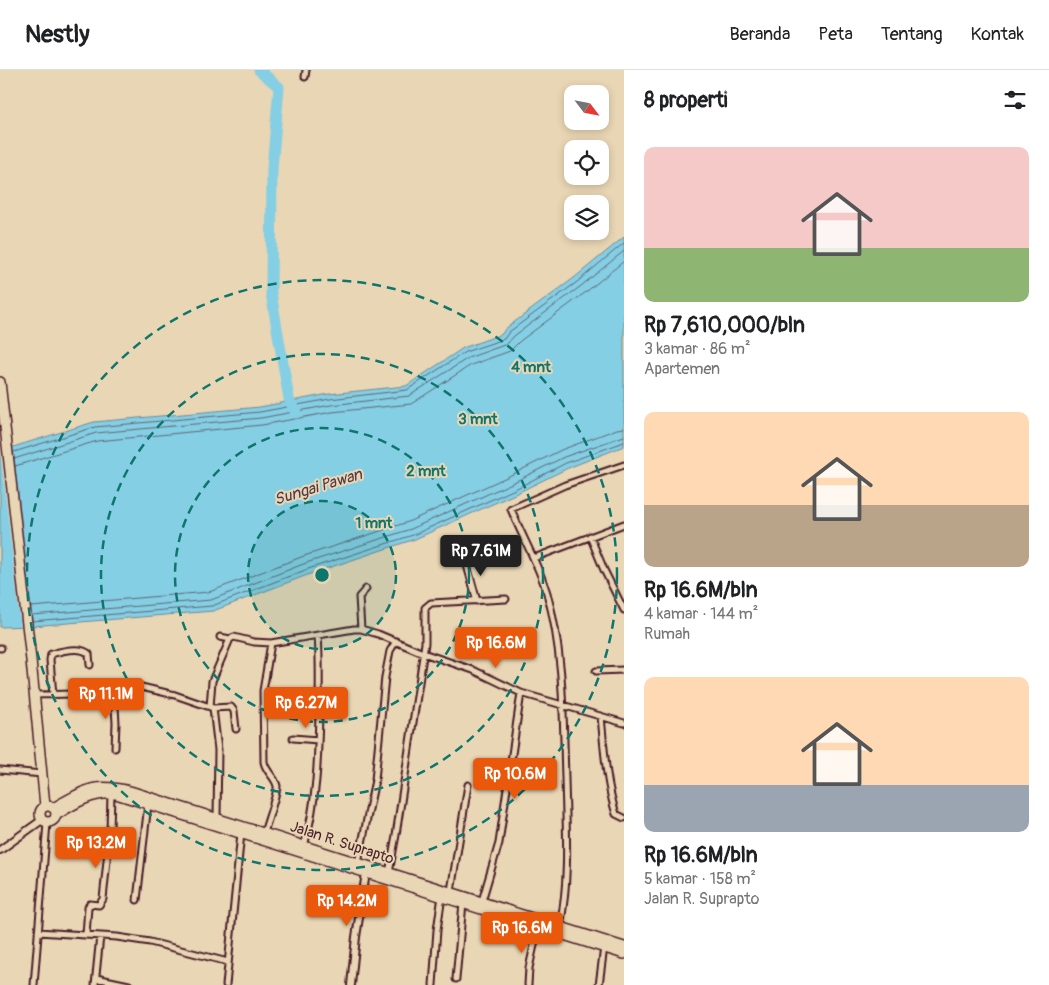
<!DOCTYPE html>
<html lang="id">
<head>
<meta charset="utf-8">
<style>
  body { margin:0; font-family:Pangolin,sans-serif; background:#f6f6f6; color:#202124; height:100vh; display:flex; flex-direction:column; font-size:19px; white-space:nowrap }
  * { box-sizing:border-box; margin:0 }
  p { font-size:16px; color:#757577 }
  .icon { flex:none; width:28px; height:28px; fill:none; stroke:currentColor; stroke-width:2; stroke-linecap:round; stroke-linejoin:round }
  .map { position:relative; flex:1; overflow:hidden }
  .details { display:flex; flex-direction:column; background:#fff; width:425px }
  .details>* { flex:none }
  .needle { width:32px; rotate:122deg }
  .controls { position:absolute; left:564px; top:15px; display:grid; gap:10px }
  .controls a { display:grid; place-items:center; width:45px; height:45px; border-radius:10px; background:#fff; box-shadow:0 2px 8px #0003; font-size:25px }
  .price { position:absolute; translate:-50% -42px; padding:0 11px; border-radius:5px; background:#ea580c; color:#fff; font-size:16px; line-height:32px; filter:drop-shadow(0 1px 2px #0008) }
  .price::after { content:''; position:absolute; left:50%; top:30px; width:15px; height:11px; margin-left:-8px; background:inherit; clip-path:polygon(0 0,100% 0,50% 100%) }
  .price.current { background:#222; color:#fff }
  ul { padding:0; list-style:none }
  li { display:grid; align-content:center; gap:10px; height:265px; padding:0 20px }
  li span { display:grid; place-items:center; height:155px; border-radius:10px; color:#555 }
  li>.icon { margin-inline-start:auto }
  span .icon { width:90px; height:90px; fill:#fffc; stroke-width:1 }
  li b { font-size:21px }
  h2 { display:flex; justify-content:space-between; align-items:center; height:60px; padding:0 20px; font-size:21px }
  header { display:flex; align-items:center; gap:30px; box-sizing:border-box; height:70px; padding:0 25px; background:#fff; border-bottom:1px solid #e0e0e0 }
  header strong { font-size:24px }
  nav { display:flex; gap:28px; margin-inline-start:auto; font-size:18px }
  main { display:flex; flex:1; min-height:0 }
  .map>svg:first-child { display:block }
  .water { fill:#84cfe4; stroke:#6d899a }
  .pier { fill:#e9d6b4 }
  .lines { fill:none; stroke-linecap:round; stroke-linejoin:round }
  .shore { stroke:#616575; stroke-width:1 }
  .river { stroke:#84cfe4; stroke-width:11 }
  .minor-casing { stroke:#4a1f2b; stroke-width:9 }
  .tertiary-casing { stroke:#4a1f2b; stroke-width:10 }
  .primary-casing { stroke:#4a1f2b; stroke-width:12 }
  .trunk-casing { stroke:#4a1f2b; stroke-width:12 }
  .minor { stroke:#e9d6b4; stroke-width:5 }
  .tertiary { stroke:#e9d6b4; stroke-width:6 }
  .primary { stroke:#e9d6b4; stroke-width:9 }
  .trunk { stroke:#e9d6b4; stroke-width:9 }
  .ring { fill:none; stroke:#0f766e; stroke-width:2.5; stroke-dasharray:9 6 }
  .labels { text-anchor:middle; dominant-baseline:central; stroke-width:4; stroke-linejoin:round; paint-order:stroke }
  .street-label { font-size:15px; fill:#4a1f2b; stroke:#e9d6b4 }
  .water-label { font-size:16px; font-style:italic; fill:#533947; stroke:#e9d6b4 }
  .centre { fill:#0f766e; stroke:#e9d6b4; stroke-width:2.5 }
  .ring-label { font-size:15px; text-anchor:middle; font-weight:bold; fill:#0f766e; stroke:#e9d6b4; stroke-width:4; stroke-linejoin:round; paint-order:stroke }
</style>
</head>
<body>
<header>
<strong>Nestly</strong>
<nav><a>Beranda</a><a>Peta</a><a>Tentang</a><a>Kontak</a></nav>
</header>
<main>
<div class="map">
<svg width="624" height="915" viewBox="0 0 624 915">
  <rect width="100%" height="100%" fill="#e9d6b4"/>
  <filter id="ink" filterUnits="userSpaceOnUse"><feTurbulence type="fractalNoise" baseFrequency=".02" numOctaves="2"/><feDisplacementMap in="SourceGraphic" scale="10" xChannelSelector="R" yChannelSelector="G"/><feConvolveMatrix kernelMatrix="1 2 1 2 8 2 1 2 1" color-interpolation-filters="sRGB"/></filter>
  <g filter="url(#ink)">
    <!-- water -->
    <path class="water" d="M624,167V376L568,398L517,423L415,469L310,504L213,541L32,556L0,557V381L94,352L260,337L329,324L406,316L463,278L502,264L505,259L574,208Z"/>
    <!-- pier -->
    <path class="pier" d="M9,376L30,559H21L0,379Z"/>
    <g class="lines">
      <!-- shore -->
      <path class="shore" d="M14,382L95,357L260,342L330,329L407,320L465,282L504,269L509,262L577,212L624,173
        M14,389L96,363L261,348L331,335L409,326L468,288L507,274L514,266L581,216L624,181
        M15,396L97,371L262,355L332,342L411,334L471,295L510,281L520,271L586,222L624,191
        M31,537L209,522L304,486L408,452L509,406L561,380L617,359L624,358
        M32,545L211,530L306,493L411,459L512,413L564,387L624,366
        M32,551L212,536L308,499L413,465L515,419L566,393L624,372"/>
      <!-- river -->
      <path class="river" d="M259,0L279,17L272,99L271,223L289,329L296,343"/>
      <defs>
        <path id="minor" d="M305,7L306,0
          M590,466L604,500L624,540
          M465,488L477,531
          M534,488L624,454
          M361,559L359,527L366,519
          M220,567L230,569L234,567L254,572L271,573L354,559H361L378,564L423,583L473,600L521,623L624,653
          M0,578H1
          M596,601L624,600
          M114,621L116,653L115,678
          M35,625L108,623L124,617L133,615L175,625L213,638L231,637L234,641L236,659
          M53,625L50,590L51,584C61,581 81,576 89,584L90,595
          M210,637L212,611L230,569
          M213,638L218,680L217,748
          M601,646C604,678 606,713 616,744L624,748
          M293,668L318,670
          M0,700L42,704
          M264,763C266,755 278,721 277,716C275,707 266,702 264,692L263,621L271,573
          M304,776C317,733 318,687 319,642C319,617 320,591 318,566
          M358,793L375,710L385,607L390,581L396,571
          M389,803L396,765L425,573V538L431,533L506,529
          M451,821L468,715
          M137,830L148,734
          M482,831L499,773L521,623
          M560,856C570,808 566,757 565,708C563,646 564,583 547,523C538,493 522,467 511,439L565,415L624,395
          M38,862L117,867L150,872L228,892
          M86,865L88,837L90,834L99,835L103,829L110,761L111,724
          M96,908L129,915
          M456,909L463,833
          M34,915L47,753
          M95,915L100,866
          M226,915L241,763
          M433,915L437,860L442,826
          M528,915L529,898L538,857
          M599,915L604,877"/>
        <path id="tertiary" d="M0,780L42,750
          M351,915L356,867L366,803"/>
        <path id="primary" d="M0,312L31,590L45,736
          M40 744a8 8 0 1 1 16 0a8 8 0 1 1-16 0Z"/>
        <path id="trunk" d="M53,738C86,720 93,712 130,721L624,877
          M56,745C75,733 92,722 116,724L624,884"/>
      </defs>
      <!-- minor casing -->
      <use href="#minor" class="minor-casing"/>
      <!-- tertiary casing -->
      <use href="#tertiary" class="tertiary-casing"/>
      <!-- primary casing -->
      <use href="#primary" class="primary-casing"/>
      <!-- trunk casing -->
      <use href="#trunk" class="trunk-casing"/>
      <!-- minor -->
      <use href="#minor" class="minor"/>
      <!-- tertiary -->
      <use href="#tertiary" class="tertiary"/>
      <!-- primary -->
      <use href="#primary" class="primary"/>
      <!-- trunk -->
      <use href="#trunk" class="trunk"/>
    </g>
  </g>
  <!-- distance rings -->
  <circle cx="322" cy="505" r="74" fill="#0f766e" fill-opacity=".12"/>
  <g class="ring">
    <circle cx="322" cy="505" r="74"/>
    <circle cx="322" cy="505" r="147"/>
    <circle cx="322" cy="505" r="221"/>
    <circle cx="322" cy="505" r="295"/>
  </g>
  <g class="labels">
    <!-- street labels -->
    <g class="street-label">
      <text transform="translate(342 773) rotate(18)">Jalan R. Suprapto</text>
    </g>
    <!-- water labels -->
    <g class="water-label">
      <text transform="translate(318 417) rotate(-17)">Sungai Pawan</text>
    </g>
  </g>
  <circle cx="322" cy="505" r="8" class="centre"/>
  <g class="ring-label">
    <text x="531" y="302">4 mnt</text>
    <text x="478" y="354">3 mnt</text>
    <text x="426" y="406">2 mnt</text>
    <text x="374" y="458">1 mnt</text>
  </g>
</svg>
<div class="controls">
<a><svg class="needle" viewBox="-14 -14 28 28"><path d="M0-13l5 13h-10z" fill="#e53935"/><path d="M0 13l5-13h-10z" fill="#757577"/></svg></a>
<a><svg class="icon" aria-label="locate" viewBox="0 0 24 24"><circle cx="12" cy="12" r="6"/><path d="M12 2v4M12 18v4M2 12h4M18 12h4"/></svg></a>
<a><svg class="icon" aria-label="layers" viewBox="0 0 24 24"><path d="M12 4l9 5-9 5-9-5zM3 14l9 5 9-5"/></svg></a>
</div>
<b class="price current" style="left:481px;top:507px">Rp 7.61M</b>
<b class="price" style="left:496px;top:599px">Rp 16.6M</b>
<b class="price" style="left:106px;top:650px">Rp 11.1M</b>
<b class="price" style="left:306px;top:659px">Rp 6.27M</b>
<b class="price" style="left:515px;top:730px">Rp 10.6M</b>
<b class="price" style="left:96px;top:799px">Rp 13.2M</b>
<b class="price" style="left:347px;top:857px">Rp 14.2M</b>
<b class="price" style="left:522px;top:884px">Rp 16.6M</b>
</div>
<section class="details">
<h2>8 properti<svg class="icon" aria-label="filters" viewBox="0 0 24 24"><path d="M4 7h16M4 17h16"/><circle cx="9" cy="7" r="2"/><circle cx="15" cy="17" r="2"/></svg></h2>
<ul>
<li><span style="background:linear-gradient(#f6c9c9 65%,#8fb573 0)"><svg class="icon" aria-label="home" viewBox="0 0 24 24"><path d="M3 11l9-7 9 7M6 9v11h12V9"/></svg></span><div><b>Rp 7,610,000/bln</b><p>3 kamar · 86 m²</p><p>Apartemen</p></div></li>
<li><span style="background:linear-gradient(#ffd9b3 60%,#b9a48a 0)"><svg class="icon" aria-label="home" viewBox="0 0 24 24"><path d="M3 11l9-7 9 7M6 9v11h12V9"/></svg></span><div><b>Rp 16.6M/bln</b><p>4 kamar · 144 m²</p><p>Rumah</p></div></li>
<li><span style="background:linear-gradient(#ffd9b3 70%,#9aa5b1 0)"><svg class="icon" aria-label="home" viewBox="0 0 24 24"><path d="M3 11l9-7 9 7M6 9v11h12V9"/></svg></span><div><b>Rp 16.6M/bln</b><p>5 kamar · 158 m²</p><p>Jalan R. Suprapto</p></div></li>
</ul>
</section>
</main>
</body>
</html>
